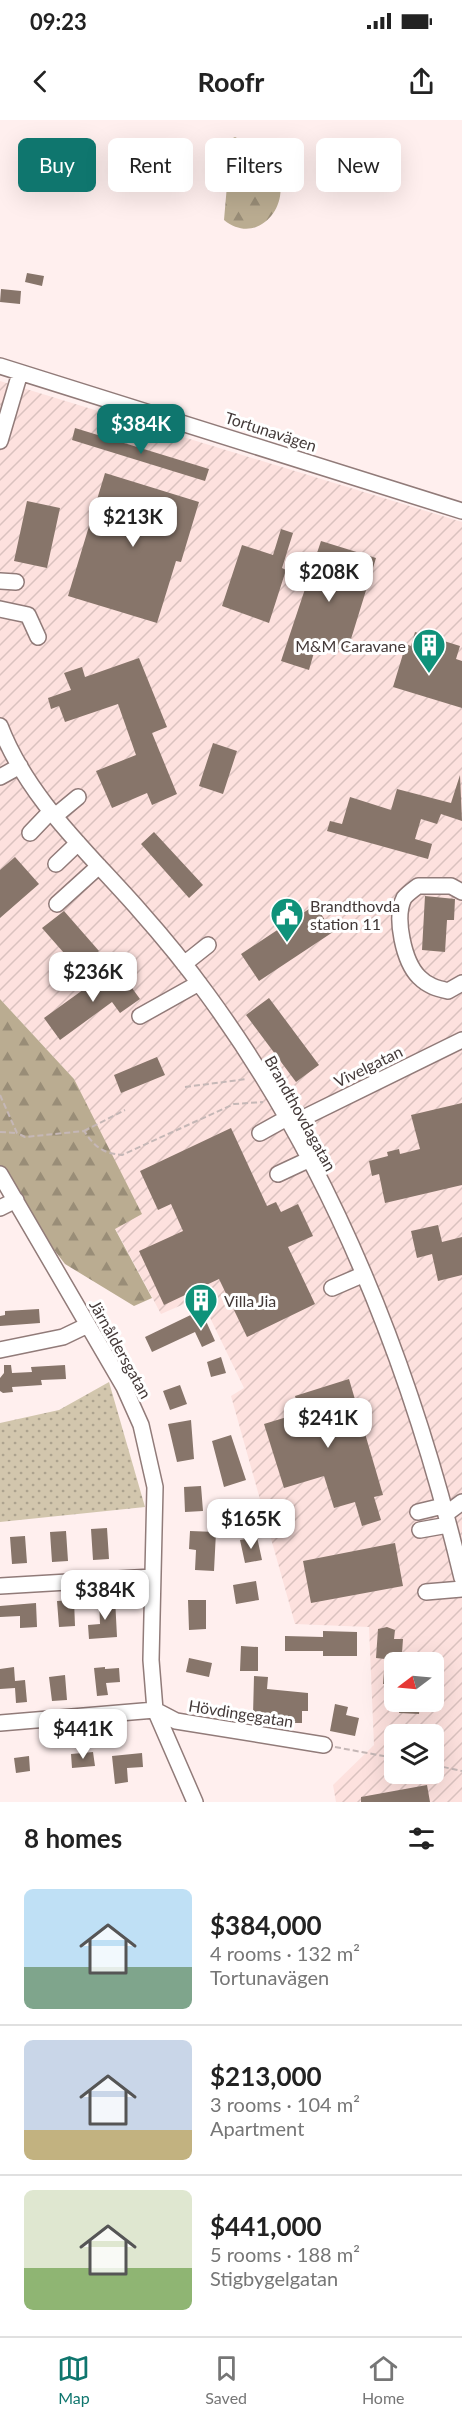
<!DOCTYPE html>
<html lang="en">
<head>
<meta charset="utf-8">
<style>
  body { margin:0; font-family:Lato,sans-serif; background:#f2f2f2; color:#222; height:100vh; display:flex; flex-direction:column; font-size:22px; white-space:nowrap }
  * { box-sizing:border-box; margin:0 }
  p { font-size:20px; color:#767676 }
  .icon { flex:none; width:33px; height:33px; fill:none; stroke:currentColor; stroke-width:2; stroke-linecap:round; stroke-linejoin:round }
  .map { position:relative; height:1682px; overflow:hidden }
  .drawer { display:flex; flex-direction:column; background:#fff; flex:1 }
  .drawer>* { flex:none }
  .top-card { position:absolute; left:18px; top:18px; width:426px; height:54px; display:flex; gap:12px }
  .needle { width:39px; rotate:254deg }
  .controls { position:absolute; left:384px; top:1532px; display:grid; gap:12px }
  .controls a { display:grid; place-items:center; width:60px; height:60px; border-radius:9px; background:#fff; box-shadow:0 6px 24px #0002; font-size:30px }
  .price { position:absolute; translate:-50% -51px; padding:0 14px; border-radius:12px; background:#fff; color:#222; font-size:20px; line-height:39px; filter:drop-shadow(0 2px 3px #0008) }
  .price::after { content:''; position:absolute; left:50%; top:36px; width:18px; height:14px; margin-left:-9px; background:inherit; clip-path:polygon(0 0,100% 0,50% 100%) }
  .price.on { background:#0f766e; color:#fff }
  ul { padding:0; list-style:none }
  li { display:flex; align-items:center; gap:18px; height:150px; padding:0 24px }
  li+li { border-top:2px solid #e0e0e0 }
  li span { display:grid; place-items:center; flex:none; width:168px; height:120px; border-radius:9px; color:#555 }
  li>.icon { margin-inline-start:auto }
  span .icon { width:72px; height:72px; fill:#fffc; stroke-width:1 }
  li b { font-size:26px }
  h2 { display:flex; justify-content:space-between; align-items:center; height:72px; padding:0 24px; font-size:26px }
  .pill { padding:0 21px; border-radius:9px; background:#fff; box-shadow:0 6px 24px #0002; font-size:21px; line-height:54px }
  .pill.on { background:#0f766e; color:#fff }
  .status { display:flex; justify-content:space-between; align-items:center; height:42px; padding:0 30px; background:#fff; direction:ltr }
  .status svg { height:16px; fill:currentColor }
  header { display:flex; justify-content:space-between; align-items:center; height:78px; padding:0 24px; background:#fff; font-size:27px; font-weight:700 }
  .tab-bar { display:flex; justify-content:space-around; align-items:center; height:84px; border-top:2px solid #e0e0e0; background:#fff; font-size:16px; color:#767676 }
  .tab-bar a { display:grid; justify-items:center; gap:3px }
  .tab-bar .on { color:#0f766e }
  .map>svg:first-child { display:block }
  .industrial { fill:url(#industrial-furrows); fill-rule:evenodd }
  .grass { fill:url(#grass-dots) }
  .forest { fill:url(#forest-firs) }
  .building { fill:#87756a }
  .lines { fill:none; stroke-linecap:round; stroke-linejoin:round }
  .minor-casing { stroke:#917b79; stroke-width:18 }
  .path { stroke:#c5b7b6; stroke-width:2; stroke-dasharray:6 3; stroke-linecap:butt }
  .minor { stroke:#fff; stroke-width:15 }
  .labels { text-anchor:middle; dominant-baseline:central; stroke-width:6; stroke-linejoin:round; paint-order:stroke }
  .street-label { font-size:16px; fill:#433938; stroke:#fff }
  .poi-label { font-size:16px; fill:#433938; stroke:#fff; text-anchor:start }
</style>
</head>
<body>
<div class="status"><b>09:23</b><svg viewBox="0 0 49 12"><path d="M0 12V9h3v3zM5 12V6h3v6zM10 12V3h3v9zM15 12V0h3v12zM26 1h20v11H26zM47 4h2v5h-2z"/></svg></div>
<header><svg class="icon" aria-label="back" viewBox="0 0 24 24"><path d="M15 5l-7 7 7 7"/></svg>Roofr<svg class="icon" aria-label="share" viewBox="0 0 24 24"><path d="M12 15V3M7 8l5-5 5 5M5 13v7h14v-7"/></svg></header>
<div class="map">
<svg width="462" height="1682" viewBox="0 0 462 1682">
  <defs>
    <pattern id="industrial-furrows" width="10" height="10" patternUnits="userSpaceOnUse" patternTransform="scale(1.5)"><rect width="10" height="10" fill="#fde1de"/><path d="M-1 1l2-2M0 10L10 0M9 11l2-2" fill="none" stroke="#dac2bf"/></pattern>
    <pattern id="grass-dots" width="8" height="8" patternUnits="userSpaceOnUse" patternTransform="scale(1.5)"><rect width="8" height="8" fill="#d2c6ad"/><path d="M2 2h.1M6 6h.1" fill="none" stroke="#aca28e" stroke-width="1.8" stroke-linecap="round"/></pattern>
    <pattern id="forest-firs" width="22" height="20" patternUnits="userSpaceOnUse" patternTransform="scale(1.5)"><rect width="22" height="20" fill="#baac91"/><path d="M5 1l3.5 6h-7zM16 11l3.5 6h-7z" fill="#998d77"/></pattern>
  </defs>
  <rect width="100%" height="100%" fill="#ffefee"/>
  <!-- industrial -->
  <path class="industrial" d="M0,261L462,402V1682H336L333,1665L374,1625L369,1507L295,1504L231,1276L244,1268L200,1177L161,1194L115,1108L74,959L0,879ZM394,1542H434V1581H394ZM394,1614H434V1653H394Z"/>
  <!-- grass -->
  <path class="grass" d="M109,1262L145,1387L0,1402V1303L59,1290Z"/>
  <!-- forest -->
  <path class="forest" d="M235,17C252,25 269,36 277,53C292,86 257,127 224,100L231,19Z
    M0,879L74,959L142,1094L115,1109L152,1178L134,1186L65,1144L19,1084L0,1050Z"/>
  <!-- building -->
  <path class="building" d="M27,153L44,156L42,166L25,162Z
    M1,169L21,171L20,184L0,182Z
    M75,308L209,349L205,361L72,320Z
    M105,353L199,382L181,442L176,441L157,503L68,476Z
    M27,381L60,388L47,448L14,441Z
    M281,409L293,413L282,448L286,450L269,503L222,486L242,425L273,435Z
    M321,421L376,438L347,532L317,522L309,550L281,541Z
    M415,512L460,526L456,539L462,541V588L393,567L406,524L411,526Z
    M139,538L167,607L152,613L177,674L152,685L147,673L112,688L96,651L136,635L118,584L65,602L59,586L51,589L48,578L71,570L64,553L82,547L85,557Z
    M213,623L237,631L223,674L199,666Z
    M460,655L462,701L441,694L437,704L421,699L415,719L432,724L428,739L327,711L330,701L342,704L350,677L391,690L397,669L451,683Z
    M154,712L203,765L189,778L141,724Z
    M15,737L39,764L0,798V750Z
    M425,776L455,779L454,800H447L445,832L422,830Z
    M315,785L333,812L259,861L241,834Z
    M64,791L99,831L78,849L42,808Z
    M116,846L140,879L120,893L112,882L60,920L44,898Z
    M269,878L319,945L296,962L246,895Z
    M157,937L165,955L121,973L114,955Z
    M462,983V1065L385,1083L379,1054L372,1056L369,1041L388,1036L387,1032L399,1029L400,1034L420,1029L411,995Z
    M231,1008L267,1086L276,1082L281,1092L298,1084L313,1116L288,1127L315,1184L247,1217L219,1159L164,1185L139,1131L183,1111L171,1084L158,1090L140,1051Z
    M438,1105L442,1122L462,1117V1155L438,1161L432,1134L417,1138L411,1111Z
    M39,1189L40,1203L0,1206V1196L5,1195V1191Z
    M201,1190L215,1221L202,1227L195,1212L152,1232L145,1217Z
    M221,1237L226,1253L211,1257L207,1242Z
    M4,1245H11L12,1253L32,1252L31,1247L65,1245L66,1259L41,1260L42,1265L12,1267L13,1272L3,1273L0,1271V1258L4,1253Z
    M349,1259L383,1375L374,1377L381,1400L362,1406L355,1382L334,1388L324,1356L284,1368L264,1304L300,1293L295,1276Z
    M180,1265L187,1284L170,1290L163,1271Z
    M191,1300L194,1339L177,1342L168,1304Z
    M231,1315L246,1360L224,1367L212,1321Z
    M201,1366L203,1391L185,1392L184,1367Z
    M107,1408L109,1439L93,1440L91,1409Z
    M66,1411L68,1441L52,1442L50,1412Z
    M190,1411L216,1412L214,1451L195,1450L196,1430L189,1429Z
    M25,1416L27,1443L12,1444L10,1417Z
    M257,1417L262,1440L245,1443L240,1420Z
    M395,1423L403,1466L311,1483L303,1441Z
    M256,1461L259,1480L236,1484L233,1465Z
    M115,1478L117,1517L89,1519L88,1505L100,1504L99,1479Z
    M74,1480L75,1506L59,1507L57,1481Z
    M188,1480H206V1509L189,1510Z
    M36,1483L37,1507L20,1508V1496L0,1497V1486Z
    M387,1507L395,1510L394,1519H403L402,1533H410L409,1542H394V1565L383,1564L385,1539L376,1538L378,1509Z
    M323,1511L357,1512V1536H323V1531H285V1516L323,1517Z
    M241,1526L258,1527V1551H240Z
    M189,1538L212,1543L209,1557L186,1552Z
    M14,1547L15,1561L25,1560L27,1582L16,1583L15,1568L0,1569V1549Z
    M105,1547V1549L119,1548L120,1562L106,1563L108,1575L97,1576L94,1548Z
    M65,1555L67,1580L52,1581L49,1557Z
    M254,1556L268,1557L267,1569L308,1573V1591H302V1603H282V1596L253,1595Z
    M400,1581H420L419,1594L399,1593Z
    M335,1584L348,1587L346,1595L359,1598L355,1616L330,1611Z
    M93,1632L95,1646L72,1648L71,1634Z
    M142,1633L143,1647L127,1648L128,1662L115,1664L112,1636Z
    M29,1636L30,1651L16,1653L14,1638Z
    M427,1665L430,1682H361V1677Z"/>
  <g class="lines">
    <defs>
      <path id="minor" d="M0,246L462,391
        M0,321L20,253
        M0,461L16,462
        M0,489L28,495L38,517
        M0,606C28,679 88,732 139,790C163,817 186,845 207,874C333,1046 413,1252 462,1458
        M0,657L20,646
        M55,696L78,677
        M30,713L51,691
        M56,744L78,723
        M462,772L451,766H418C414,769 407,774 404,778C394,798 404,842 419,857C428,866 436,868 448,871L462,863
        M57,784L99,746
        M184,844L208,825
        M140,896L199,863
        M291,1004L462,920
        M260,1013L287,998
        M0,1054L124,1267L141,1305L155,1367L151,1540L155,1590L195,1682
        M278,1054L308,1040
        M0,1088L16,1080
        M332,1168L362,1155
        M0,1230L63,1217L88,1205
        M418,1392L443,1386
        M446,1394L462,1382
        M420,1410L448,1405
        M0,1466L152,1457
        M426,1472L462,1469
        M0,1603L155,1590L176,1601L324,1625"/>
    </defs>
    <!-- minor casing -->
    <use href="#minor" class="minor-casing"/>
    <!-- path -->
    <path class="path" d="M185,967L247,959
      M0,975L17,1013L25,1017L84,1011C95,1027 102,1033 122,1035L234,984L263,982
      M84,1011L125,990
      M0,1012L17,1013
      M335,1627L394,1638
      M434,1645L462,1651"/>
    <!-- minor -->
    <use href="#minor" class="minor"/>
  </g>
  <!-- icons -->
  <defs>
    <symbol id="building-pin" viewBox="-11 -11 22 30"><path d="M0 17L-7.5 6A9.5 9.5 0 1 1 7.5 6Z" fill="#0f927a" stroke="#fff"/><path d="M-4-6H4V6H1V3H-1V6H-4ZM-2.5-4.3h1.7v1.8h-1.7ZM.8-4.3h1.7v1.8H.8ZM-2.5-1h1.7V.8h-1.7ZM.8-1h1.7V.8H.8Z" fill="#fff"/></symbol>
    <symbol id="civic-pin" viewBox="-11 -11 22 30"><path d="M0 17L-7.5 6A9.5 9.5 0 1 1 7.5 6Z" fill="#0f927a" stroke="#fff"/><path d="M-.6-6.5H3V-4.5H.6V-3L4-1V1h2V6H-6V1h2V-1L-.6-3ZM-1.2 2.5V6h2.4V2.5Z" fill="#fff"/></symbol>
  </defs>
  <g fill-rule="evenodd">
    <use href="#building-pin" x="410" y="506" width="38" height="52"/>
    <use href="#civic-pin" x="268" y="775" width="38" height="52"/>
    <use href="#building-pin" x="182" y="1161" width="38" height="52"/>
  </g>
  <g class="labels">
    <!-- street labels -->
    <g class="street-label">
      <text transform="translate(271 311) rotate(18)">Tortunavägen</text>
      <text transform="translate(368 946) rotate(-26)">Vivelgatan</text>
      <text transform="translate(301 993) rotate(61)">Brandthovdagatan</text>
      <text transform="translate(121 1229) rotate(61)">Järnåldersgatan</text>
      <text transform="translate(241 1593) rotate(9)">Hövdingegatan</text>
    </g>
    <!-- poi labels -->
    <g class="poi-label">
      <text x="406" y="525" text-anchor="end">M&amp;M Caravane</text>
      <text x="310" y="785">Brandthovda<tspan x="310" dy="18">station 11</tspan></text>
      <text x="224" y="1180">Villa Jia</text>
    </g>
  </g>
</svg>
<div class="controls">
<a><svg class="needle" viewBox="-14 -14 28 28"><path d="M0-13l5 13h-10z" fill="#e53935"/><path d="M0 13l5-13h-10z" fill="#767676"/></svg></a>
<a><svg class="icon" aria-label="layers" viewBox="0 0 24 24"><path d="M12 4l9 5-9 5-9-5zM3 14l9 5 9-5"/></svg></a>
</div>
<b class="price on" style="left:141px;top:335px">$384K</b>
<b class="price" style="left:133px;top:428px">$213K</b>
<b class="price" style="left:329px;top:483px">$208K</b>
<b class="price" style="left:93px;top:883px">$236K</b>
<b class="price" style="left:328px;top:1329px">$241K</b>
<b class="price" style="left:251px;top:1430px">$165K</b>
<b class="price" style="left:105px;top:1501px">$384K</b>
<b class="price" style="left:83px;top:1640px">$441K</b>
<div class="top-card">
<a class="pill on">Buy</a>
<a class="pill">Rent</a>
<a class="pill">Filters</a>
<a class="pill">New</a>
</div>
</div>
<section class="drawer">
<h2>8 homes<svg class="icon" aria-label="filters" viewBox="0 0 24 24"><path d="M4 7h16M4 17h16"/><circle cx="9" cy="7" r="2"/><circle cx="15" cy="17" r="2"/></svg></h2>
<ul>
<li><span style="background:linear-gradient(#bfe0f5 65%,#7fa58c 0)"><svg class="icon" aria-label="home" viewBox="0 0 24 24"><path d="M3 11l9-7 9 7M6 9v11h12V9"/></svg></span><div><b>$384,000</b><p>4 rooms · 132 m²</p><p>Tortunavägen</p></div></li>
<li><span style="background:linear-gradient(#c9d6e8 75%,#c2b280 0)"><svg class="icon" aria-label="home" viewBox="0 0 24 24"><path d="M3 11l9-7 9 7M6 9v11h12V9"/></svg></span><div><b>$213,000</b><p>3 rooms · 104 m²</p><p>Apartment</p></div></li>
<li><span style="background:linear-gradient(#dfe7d0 65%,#8fb573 0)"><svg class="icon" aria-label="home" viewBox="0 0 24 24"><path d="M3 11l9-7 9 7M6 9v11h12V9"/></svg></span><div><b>$441,000</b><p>5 rooms · 188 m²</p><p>Stigbygelgatan</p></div></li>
</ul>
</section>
<nav class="tab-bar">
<a class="on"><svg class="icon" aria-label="map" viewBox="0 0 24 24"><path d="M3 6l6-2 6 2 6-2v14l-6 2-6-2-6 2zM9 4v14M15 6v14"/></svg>Map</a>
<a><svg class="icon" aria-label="saved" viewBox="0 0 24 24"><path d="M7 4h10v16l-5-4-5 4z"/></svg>Saved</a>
<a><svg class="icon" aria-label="home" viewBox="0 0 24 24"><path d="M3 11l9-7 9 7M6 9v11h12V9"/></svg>Home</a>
</nav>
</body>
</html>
